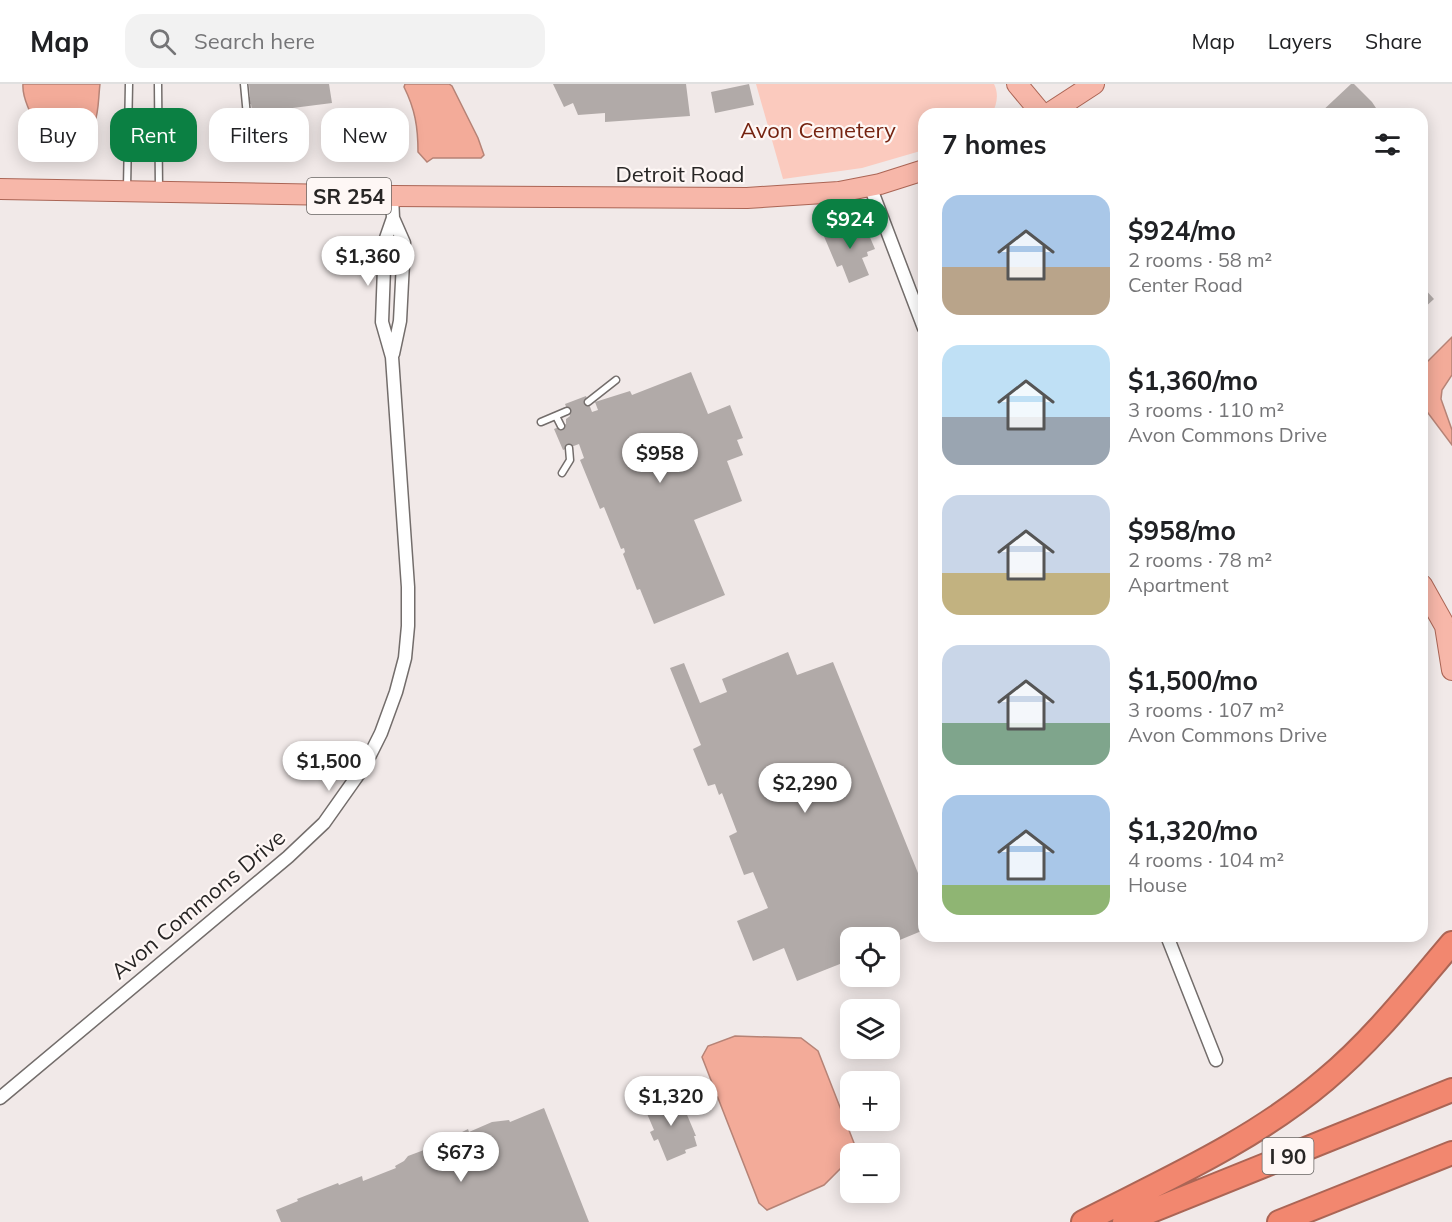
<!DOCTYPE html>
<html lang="en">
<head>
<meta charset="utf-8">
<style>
  body { margin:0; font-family:Mulish,sans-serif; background:#f2f2f2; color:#202124; height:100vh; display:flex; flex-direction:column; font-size:22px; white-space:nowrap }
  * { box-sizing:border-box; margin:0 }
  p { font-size:20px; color:#757577 }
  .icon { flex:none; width:33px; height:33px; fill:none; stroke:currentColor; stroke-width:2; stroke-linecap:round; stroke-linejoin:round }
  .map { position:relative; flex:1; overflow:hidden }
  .details { position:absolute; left:918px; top:24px; width:510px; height:834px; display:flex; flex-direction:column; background:#fff; border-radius:18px; box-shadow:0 3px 15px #0003 }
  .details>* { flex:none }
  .banner { position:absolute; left:18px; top:24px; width:570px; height:54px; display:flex; gap:12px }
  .tools { position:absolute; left:840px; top:843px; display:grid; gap:12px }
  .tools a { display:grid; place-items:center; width:60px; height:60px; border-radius:12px; background:#fff; box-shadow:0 3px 15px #0003; font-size:30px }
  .price { position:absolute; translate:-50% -51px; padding:0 14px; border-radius:21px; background:#fff; color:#222; font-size:20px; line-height:39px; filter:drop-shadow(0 2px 3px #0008) }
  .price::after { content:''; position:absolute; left:50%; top:36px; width:18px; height:14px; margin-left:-9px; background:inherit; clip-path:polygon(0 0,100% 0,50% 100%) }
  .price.current { background:#0b8043; color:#fff }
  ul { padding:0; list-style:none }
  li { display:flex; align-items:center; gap:18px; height:150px; padding:0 24px }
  li span { display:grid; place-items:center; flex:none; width:168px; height:120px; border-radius:18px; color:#555 }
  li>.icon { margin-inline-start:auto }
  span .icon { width:72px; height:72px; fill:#fffc; stroke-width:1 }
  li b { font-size:26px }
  h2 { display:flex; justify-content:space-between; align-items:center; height:72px; padding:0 24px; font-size:26px }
  .chip { padding:0 21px; border-radius:18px; background:#fff; box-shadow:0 3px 15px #0003; font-size:21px; line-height:54px }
  .chip.current { background:#0b8043; color:#fff }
  header { display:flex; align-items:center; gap:36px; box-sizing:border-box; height:84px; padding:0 30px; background:#fff; border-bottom:2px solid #e0e0e0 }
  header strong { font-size:28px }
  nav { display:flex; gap:33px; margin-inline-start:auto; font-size:21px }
  .search { width:420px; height:54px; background:#f2f2f2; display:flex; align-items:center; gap:15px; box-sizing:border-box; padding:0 21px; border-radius:18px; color:#757577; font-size:22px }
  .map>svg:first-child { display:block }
  .green { fill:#fbcabe }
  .water { fill:#f3ab99; stroke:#b68376; stroke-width:1.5 }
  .building { fill:#b1aaa8 }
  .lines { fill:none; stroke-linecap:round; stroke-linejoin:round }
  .lane-casing { stroke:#736d6b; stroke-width:9 }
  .street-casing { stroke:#736d6b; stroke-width:15 }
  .primary-casing { stroke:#ab6555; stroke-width:22 }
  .highway-casing { stroke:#ab6555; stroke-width:26 }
  .lane { stroke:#fff; stroke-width:6 }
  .street { stroke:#fff; stroke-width:12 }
  .primary { stroke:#f7b7a9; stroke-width:20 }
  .highway { stroke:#f2876f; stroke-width:22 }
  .labels { text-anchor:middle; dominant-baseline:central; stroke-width:4.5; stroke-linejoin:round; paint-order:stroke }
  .shield { fill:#fef7f5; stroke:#686563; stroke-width:1.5 }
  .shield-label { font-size:21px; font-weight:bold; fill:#282625 }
  .park-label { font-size:22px; fill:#752310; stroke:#fef7f5 }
  .street-label { font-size:22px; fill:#282625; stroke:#fef7f5 }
</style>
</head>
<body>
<header>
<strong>Map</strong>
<div class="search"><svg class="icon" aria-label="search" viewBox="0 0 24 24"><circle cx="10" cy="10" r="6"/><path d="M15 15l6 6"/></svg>Search here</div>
<nav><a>Map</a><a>Layers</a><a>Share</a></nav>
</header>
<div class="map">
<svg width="1452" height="1138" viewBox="0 0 1452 1138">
  <rect width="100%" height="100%" fill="#f1e9e8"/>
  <!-- green -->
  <path class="green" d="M756,0H994C999,10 997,20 992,30H924V65L917,68L862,84L783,95Z"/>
  <!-- water -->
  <path class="water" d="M23,0H100C97,25 101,45 76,58C65,54 50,51 41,43C31,35 22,12 23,0Z
    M405,0H449L452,2L478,54L484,71L481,74H433L427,78L418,68C418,43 415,25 404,3Z
    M1452,253V291L1442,306L1441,315L1452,346V361L1422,321V283Z
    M735,952L801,954L818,967L854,1059L846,1079L824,1101L767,1126L759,1119L702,973L708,962Z"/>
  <!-- building -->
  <path class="building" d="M249,0H329L332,19L277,26L278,31L253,34L251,20L246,21L245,14L250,13Z
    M553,0H686L690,32L605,38V29L578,31L573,19L564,23Z
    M749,0L754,21L715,29L711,8Z
    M1351,0H1354L1372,18L1380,30H1319Z
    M855,138L858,147L866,144L875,165L867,168L868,172L862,174L869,191L849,199L842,181L837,183L823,150Z
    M1422,202L1434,215L1422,226Z
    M691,288L708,330L730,321L743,354L737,356L743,371L727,377L742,417L694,436L725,511L654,540L640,505L637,506L623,470L625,468L624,464L621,465L604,423L600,425L580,376L584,374L579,360L563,366L554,345L566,340V335L570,332L565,320L586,312L592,328L598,326L595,318L630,307L632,311Z
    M788,568L797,591L833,578L924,804V846L890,860V854H850V876L797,897L784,864L753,877L737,837L768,824L753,788L744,791L729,752L737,748L722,709L719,711L715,700L708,702L693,665L701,661L670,584L684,579L700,619L727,608L722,595Z
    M679,1012L696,1052H694L697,1062L685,1066L686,1069L667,1077L658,1055L654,1057L650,1048L654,1046L645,1025L650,1023L649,1018L655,1016L658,1020Z
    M544,1024L589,1138H281L276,1126L298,1117L297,1115L338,1099L339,1101L362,1092L363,1097L396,1084L395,1082L404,1077L408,1072L432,1063L431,1060L437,1057L439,1060L463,1051L462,1048L468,1045L469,1048L492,1038L509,1036L510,1038Z"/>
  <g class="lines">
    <defs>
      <path id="lane" d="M158,0L159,105
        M239,40L247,32L244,0
        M127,104L129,0
        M588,318L616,296
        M556,332L561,342
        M541,338L567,327
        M562,389L570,376L569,364"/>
      <path id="street" d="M870,102L924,244
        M392,112L393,134L404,159L400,237L393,270
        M1167,852L1216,976
        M0,1014L288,773L324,739L365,681L381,649L396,608L405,574L408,542V503L392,273L382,238L385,157L393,134"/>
      <path id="primary" d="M1017,0L1042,30
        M1048,30L1094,0
        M0,105L392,112L747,114L839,108L880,100L924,86
        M1422,501L1445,542L1452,548
        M1445,542L1452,586"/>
      <path id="highway" d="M1083,1138C1167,1095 1253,1057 1325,996C1373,956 1412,906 1452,859
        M1124,1138L1452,1006
        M1279,1138L1452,1069"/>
    </defs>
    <!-- lane casing -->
    <use href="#lane" class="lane-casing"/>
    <!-- street casing -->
    <use href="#street" class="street-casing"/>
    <!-- primary casing -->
    <use href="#primary" class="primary-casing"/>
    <!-- highway casing -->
    <use href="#highway" class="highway-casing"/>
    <!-- lane -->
    <use href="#lane" class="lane"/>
    <!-- street -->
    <use href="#street" class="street"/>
    <!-- primary -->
    <use href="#primary" class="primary"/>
    <!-- highway -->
    <use href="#highway" class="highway"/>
  </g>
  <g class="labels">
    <!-- shield labels -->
    <g class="shield">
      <rect x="307" y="94" width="84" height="36" rx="4.5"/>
      <rect x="1262.5" y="1054" width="51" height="36" rx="4.5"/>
    </g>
    <g class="shield-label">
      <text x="349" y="112">SR 254</text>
      <text x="1288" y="1072">I 90</text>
    </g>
    <!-- park labels -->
    <g class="park-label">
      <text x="818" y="46">Avon Cemetery</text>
    </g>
    <!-- street labels -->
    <g class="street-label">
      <text x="680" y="90">Detroit Road</text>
      <text transform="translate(198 820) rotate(-40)">Avon Commons Drive</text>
    </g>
  </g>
</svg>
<div class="tools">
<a><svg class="icon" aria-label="locate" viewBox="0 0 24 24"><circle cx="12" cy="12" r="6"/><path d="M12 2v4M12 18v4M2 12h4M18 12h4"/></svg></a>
<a><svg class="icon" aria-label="layers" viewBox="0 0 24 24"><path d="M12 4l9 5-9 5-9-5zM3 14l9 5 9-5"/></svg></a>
<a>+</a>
<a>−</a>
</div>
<b class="price current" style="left:850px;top:166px">$924</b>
<b class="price" style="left:368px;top:203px">$1,360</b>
<b class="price" style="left:660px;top:400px">$958</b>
<b class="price" style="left:329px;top:708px">$1,500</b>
<b class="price" style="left:805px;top:730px">$2,290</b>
<b class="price" style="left:671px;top:1043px">$1,320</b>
<b class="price" style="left:461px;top:1099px">$673</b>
<div class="banner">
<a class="chip">Buy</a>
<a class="chip current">Rent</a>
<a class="chip">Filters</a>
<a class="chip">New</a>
</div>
<section class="details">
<h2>7 homes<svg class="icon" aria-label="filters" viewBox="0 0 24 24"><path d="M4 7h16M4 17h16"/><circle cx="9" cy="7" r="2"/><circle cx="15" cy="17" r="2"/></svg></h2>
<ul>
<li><span style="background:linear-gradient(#a9c7e8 60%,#b9a48a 0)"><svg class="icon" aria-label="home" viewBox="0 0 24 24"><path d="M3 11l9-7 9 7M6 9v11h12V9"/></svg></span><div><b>$924/mo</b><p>2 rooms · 58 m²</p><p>Center Road</p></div></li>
<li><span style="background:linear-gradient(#bfe0f5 60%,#9aa5b1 0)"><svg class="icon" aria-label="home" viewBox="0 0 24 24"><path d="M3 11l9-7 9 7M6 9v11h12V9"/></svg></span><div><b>$1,360/mo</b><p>3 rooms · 110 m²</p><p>Avon Commons Drive</p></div></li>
<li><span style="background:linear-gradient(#c9d6e8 65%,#c2b280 0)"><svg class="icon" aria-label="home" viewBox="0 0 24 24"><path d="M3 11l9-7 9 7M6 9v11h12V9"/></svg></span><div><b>$958/mo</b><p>2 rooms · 78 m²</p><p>Apartment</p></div></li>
<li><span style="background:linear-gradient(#c9d6e8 65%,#7fa58c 0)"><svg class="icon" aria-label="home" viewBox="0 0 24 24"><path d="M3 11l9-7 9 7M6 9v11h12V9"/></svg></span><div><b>$1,500/mo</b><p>3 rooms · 107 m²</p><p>Avon Commons Drive</p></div></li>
<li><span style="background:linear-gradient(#a9c7e8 75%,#8fb573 0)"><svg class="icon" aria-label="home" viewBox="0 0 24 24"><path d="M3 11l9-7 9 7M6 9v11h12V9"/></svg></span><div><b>$1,320/mo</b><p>4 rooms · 104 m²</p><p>House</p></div></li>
</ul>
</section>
</div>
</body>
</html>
